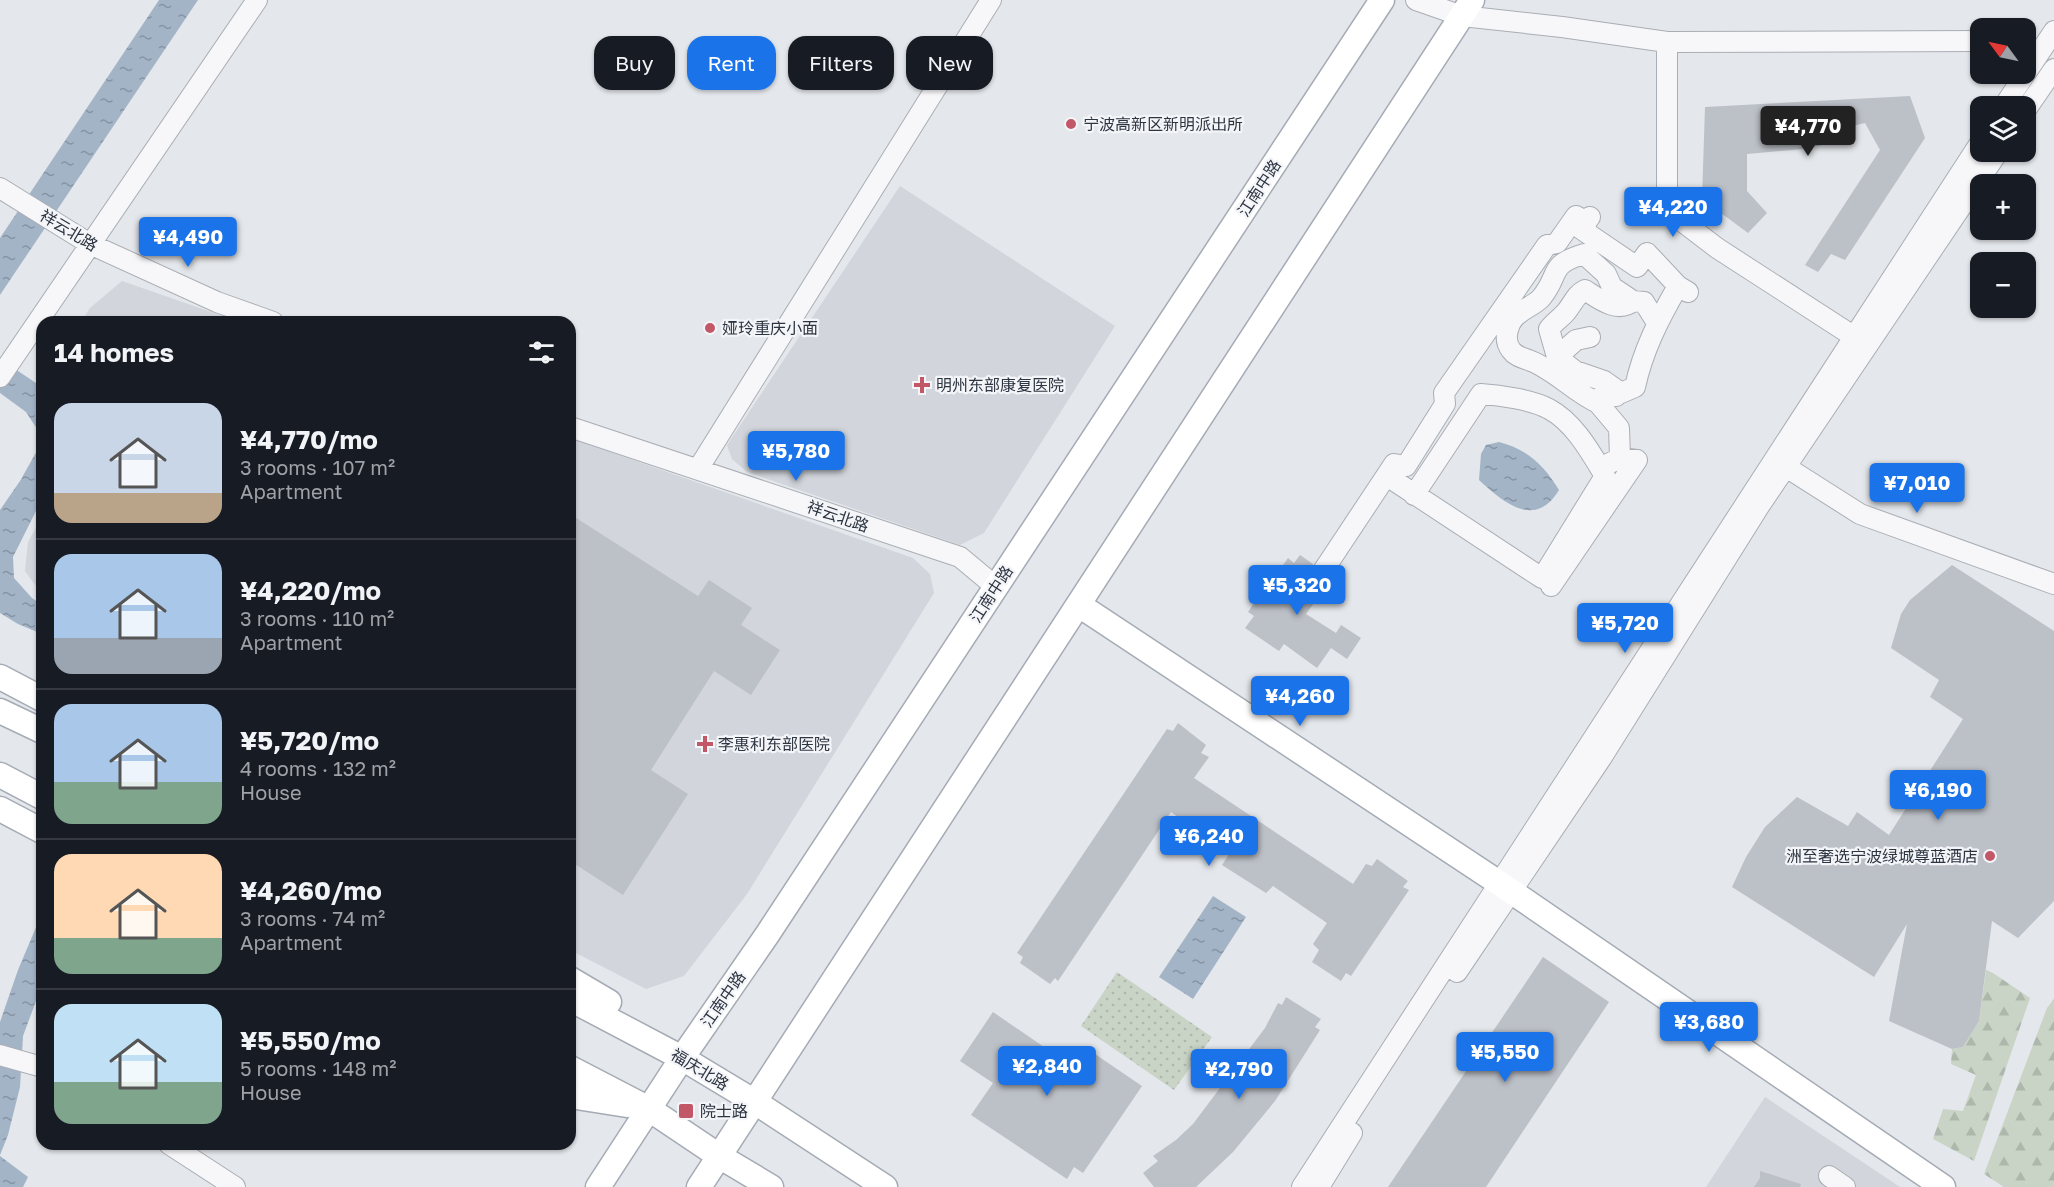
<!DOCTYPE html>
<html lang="en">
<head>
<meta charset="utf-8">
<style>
  body { margin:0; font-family:"Golos Text","Noto Sans SC",sans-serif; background:#20242c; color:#f1f3f6; height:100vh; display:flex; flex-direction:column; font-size:22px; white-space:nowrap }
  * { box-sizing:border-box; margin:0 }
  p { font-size:20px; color:#9ea1a6 }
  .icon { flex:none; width:33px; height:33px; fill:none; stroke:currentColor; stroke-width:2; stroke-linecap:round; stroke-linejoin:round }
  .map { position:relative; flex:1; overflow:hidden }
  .panel { position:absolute; left:36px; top:316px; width:540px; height:834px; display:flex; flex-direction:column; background:#171b24; border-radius:18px; box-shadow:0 2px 4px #0004 }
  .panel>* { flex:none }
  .guide { position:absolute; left:594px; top:36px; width:570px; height:54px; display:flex; gap:12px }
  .needle { width:39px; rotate:303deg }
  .controls { position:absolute; left:1970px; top:18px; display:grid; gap:12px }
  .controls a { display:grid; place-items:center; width:66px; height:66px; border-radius:12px; background:#171b24; box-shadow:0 2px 4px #0004; font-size:30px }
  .price { position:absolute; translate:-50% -51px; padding:0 14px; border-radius:6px; background:#1a73e8; color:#fff; font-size:20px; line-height:39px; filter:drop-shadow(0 2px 3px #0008) }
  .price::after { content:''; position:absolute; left:50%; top:36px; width:18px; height:14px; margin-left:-9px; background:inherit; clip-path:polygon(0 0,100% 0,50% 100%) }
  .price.current { background:#222; color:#fff }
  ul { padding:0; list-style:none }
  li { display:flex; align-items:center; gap:18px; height:150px; padding:0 18px }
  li+li { border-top:2px solid #363941 }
  li span { display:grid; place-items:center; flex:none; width:168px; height:120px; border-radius:18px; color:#555 }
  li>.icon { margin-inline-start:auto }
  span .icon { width:72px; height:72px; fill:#fffc; stroke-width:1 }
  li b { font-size:26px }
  h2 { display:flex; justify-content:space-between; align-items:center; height:72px; padding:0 18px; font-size:26px }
  .chip { padding:0 21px; border-radius:18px; background:#171b24; box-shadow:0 2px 4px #0004; font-size:21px; line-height:54px }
  .chip.current { background:#1a73e8; color:#fff }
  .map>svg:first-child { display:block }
  .built { fill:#d2d6dc }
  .grass { fill:url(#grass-dots) }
  .forest { fill:url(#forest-firs) }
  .water { fill:url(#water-ripples) }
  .building { fill:#bcc0c7 }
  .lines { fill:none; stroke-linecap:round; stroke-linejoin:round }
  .minor-casing { stroke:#a9aeb5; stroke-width:22 }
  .major-casing { stroke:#a5abb5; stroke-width:27 }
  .minor { stroke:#f7f7f9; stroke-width:20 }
  .major { stroke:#fff; stroke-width:24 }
  .poi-dot { fill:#c25767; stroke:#f4f5f8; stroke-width:2 }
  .labels { text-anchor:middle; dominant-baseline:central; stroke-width:4.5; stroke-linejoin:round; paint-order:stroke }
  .poi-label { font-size:16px; fill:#2d3541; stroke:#f4f5f8; text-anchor:start }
  .street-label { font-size:16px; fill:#2d3541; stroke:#f4f5f8 }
</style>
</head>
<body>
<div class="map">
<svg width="2054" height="1187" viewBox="0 0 2054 1187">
  <defs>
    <pattern id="grass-dots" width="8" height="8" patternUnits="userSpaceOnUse" patternTransform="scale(1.5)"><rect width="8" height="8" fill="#c9d4c6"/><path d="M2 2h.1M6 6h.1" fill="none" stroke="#adb7ab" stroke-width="1.8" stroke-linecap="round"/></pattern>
    <pattern id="forest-firs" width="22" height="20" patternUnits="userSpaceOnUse" patternTransform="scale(1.5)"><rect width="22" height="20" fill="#c9d4c6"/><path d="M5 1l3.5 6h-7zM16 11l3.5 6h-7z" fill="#adb7ab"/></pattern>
    <pattern id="water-ripples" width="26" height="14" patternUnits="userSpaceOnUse" patternTransform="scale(1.5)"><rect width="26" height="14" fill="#a3b4c7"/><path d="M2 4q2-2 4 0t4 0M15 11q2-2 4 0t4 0" fill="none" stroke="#8593a3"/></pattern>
  </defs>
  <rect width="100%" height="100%" fill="#e4e7eb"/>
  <!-- built -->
  <path class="built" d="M900,186L1115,326L984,533L960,545L747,472L732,459L727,445Z
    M122,281L240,322H81L90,308Z
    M570,438L913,558L930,574L934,593L747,894L684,976L646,989L570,950Z
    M42,517V589L35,585L25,571L28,542Z
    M1765,1097L1900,1187H1706Z"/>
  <!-- grass -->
  <path class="grass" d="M1117,972L1212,1037L1174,1090L1081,1026Z"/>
  <!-- forest -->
  <path class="forest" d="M1986,970L1993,973L2030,998L1974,1161L1933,1139L1943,1109L1963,1111L1976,1075L1951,1064L1952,1049L1963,1047L1979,1021Z
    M2054,999V1187H2004L1984,1174L2047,1008Z"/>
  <!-- water -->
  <path class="water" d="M159,0H198L0,295V238Z
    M0,359L42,387V499L13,557L14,578L32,598L42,605V634L18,624L0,613V510L20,481L38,449L39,432L26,412L0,393Z
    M1499,442C1527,449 1544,465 1559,490C1535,530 1503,502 1479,480L1481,454L1486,445Z
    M1213,896L1246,917L1193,999L1159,977Z
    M42,913V985L23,1036L20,1087L8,1135L0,1155V1022L18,970Z
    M0,1156L28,1177L23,1187H0Z"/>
  <!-- building -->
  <path class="building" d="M1910,96L1925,138L1845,260L1831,254L1818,272L1805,265L1880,150L1865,123L1836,130L1837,142L1803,149L1747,154V191L1767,213L1748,233L1702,199L1705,107Z
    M570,514L698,596L709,580L752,608L741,625L780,650L751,695L714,671L651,770L688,794L623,895L570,861Z
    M1300,555L1313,564L1311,571L1316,581L1323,583L1330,581L1306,614L1336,633L1341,625L1361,638L1347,659L1331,648L1317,668L1284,644L1279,651L1245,628L1254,616L1248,612L1262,591L1264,592L1288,558L1294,563Z
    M1952,565L2054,631V901L2018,938L1992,921L1979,1021L1963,1047L1952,1049L1889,1021L1907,924L1874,977L1732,887L1746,857L1765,827L1797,797L1848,826L1857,812L1889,835L1963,719L1930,697L1939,680L1891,648L1901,614L1910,600Z
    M1178,723L1206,745L1201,753L1209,757L1194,778L1353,884L1366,864L1372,866L1377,859L1408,881L1403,887L1409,890L1351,976L1346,973L1341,981L1312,962L1319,950L1313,944L1327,923L1273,886L1266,893L1222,865L1230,853L1171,812L1058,981L1055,978L1050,984L1020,963L1023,957L1017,953L1167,729L1173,731Z
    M1543,957L1609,1002L1486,1187H1388Z
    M1286,997L1321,1019L1315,1027L1320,1030L1275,1101L1233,1152L1196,1187H1154L1143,1173L1158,1161L1153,1156L1176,1140L1193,1124L1265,1028L1278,1003L1282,1005Z
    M993,1012L1079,1071L1092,1052L1142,1086L1083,1173L1074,1167L1067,1179L971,1115L993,1083L960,1061Z
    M1760,1171L1801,1184L1800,1187H1754L1760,1178Z"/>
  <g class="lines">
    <defs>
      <path id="minor" d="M1416,0L1462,16L1562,27L1667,42L1980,41
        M1667,42V205L1679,219L1717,248L1853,336
        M2004,106L2054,31
        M2025,111L2054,69
        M0,188L90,244L217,302L273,322
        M1590,217L1581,229L1637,267L1647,253L1678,286
        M1633,301C1618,314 1599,299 1585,290C1575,295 1573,304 1566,312C1561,318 1554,322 1549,329L1557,357L1575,371L1604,381L1621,393L1635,387C1643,350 1659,319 1678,286L1688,292
        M1557,357L1576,340L1590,337
        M0,377L257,0
        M1618,391L1616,396L1601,397L1598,403C1574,392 1556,371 1531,361C1524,358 1516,357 1511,350C1505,342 1506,333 1510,324C1516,310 1532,308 1541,298C1561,274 1547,265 1584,254L1606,274L1612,287L1633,301L1644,302L1657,323
        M1598,403L1619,428L1620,458
        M570,427L960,557L996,587
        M1775,460L1860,514L2054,584
        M698,469L991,0
        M1387,476L1542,578L1605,476C1591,453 1574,422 1549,409C1533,400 1500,395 1481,394L1414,495
        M1323,571L1394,464L1406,466L1445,404L1444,393L1547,245L1557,243L1576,216L1587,222
        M1551,586L1637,460L1620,458L1600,468
        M1457,972L1602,757L1760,505L1998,152
        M0,1055L42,1067
        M169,1144L235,1187
        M1829,1176L1845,1187
        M1302,1187L1980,143
        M1319,1187L1352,1133"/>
      <path id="major" d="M1079,605L1499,883L1943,1187
        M0,677L42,699
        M0,711L42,731
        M0,775L42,797
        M0,809L42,831
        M570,979L609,1002
        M570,999L682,1058L755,1102L885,1187
        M570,1068L649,1109L719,1156L771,1187
        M570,1096L627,1105
        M598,1187L682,1058L767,935L1382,0
        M699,1187L1472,0"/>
    </defs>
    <!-- minor casing -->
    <use href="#minor" class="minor-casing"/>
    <!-- major casing -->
    <use href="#major" class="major-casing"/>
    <!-- minor -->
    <use href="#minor" class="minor"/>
    <!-- major -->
    <use href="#major" class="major"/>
  </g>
  <!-- markers -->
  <g class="poi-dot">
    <circle cx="1071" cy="124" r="6"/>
    <circle cx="710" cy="328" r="6"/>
    <path d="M919 376h6v6h6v6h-6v6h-6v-6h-6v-6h6z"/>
    <path d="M702 735h6v6h6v6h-6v6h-6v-6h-6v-6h6z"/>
    <circle cx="1990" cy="856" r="6"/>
    <rect x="678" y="1103" width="16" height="16" rx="3"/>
  </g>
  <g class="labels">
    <!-- poi labels -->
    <g class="poi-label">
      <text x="1083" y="124">宁波高新区新明派出所</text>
      <text x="722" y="328">娅玲重庆小面</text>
      <text x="936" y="385">明州东部康复医院</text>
      <text x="718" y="744">李惠利东部医院</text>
      <text x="1978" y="856" text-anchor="end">洲至奢选宁波绿城尊蓝酒店</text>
      <text x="700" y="1111">院士路</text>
    </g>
    <!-- street labels -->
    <g class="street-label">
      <text transform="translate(1259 188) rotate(-57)">江南中路</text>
      <text transform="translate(69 230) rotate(31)">祥云北路</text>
      <text transform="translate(838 516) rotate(19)">祥云北路</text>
      <text transform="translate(991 594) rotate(-57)">江南中路</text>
      <text transform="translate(723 999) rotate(-55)">江南中路</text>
      <text transform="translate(700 1069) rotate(31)">福庆北路</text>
    </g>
  </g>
</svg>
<div class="controls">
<a><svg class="needle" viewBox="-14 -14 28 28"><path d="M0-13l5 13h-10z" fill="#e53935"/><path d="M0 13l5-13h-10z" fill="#9ea1a6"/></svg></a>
<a><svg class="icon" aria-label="layers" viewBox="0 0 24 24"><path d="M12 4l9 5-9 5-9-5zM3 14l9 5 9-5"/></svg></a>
<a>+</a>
<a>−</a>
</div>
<b class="price current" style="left:1808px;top:157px">¥4,770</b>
<b class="price" style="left:1673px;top:238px">¥4,220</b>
<b class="price" style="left:188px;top:268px">¥4,490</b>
<b class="price" style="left:796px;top:482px">¥5,780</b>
<b class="price" style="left:1917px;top:514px">¥7,010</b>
<b class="price" style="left:1297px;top:616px">¥5,320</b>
<b class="price" style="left:1625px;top:654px">¥5,720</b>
<b class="price" style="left:1300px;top:727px">¥4,260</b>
<b class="price" style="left:1938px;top:821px">¥6,190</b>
<b class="price" style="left:1209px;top:867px">¥6,240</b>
<b class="price" style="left:1709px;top:1053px">¥3,680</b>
<b class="price" style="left:1505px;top:1083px">¥5,550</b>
<b class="price" style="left:1047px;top:1097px">¥2,840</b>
<b class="price" style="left:1239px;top:1100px">¥2,790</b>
<div class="guide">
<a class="chip">Buy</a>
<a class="chip current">Rent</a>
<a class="chip">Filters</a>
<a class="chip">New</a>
</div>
<section class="panel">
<h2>14 homes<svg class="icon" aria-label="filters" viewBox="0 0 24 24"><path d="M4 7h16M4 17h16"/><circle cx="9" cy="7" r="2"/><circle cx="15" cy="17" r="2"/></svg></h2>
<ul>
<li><span style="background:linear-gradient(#c9d6e8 75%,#b9a48a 0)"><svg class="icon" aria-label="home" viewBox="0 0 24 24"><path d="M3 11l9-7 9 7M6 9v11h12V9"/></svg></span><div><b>¥4,770/mo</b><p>3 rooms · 107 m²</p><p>Apartment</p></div></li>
<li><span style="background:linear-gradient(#a9c7e8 70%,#9aa5b1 0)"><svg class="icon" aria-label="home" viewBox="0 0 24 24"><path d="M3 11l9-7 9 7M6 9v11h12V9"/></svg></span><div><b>¥4,220/mo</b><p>3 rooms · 110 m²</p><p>Apartment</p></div></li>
<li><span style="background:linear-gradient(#a9c7e8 65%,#7fa58c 0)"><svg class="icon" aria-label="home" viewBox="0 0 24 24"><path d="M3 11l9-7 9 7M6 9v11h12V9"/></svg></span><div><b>¥5,720/mo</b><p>4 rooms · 132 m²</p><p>House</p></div></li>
<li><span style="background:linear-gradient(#ffd9b3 70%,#7fa58c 0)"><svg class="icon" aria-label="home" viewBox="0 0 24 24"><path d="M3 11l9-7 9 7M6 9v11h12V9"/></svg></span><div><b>¥4,260/mo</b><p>3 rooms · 74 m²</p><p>Apartment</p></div></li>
<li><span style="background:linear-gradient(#bfe0f5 65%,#7fa58c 0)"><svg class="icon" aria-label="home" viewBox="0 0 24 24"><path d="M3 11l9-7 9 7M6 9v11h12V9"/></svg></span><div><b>¥5,550/mo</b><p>5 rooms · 148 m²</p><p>House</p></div></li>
</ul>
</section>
</div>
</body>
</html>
